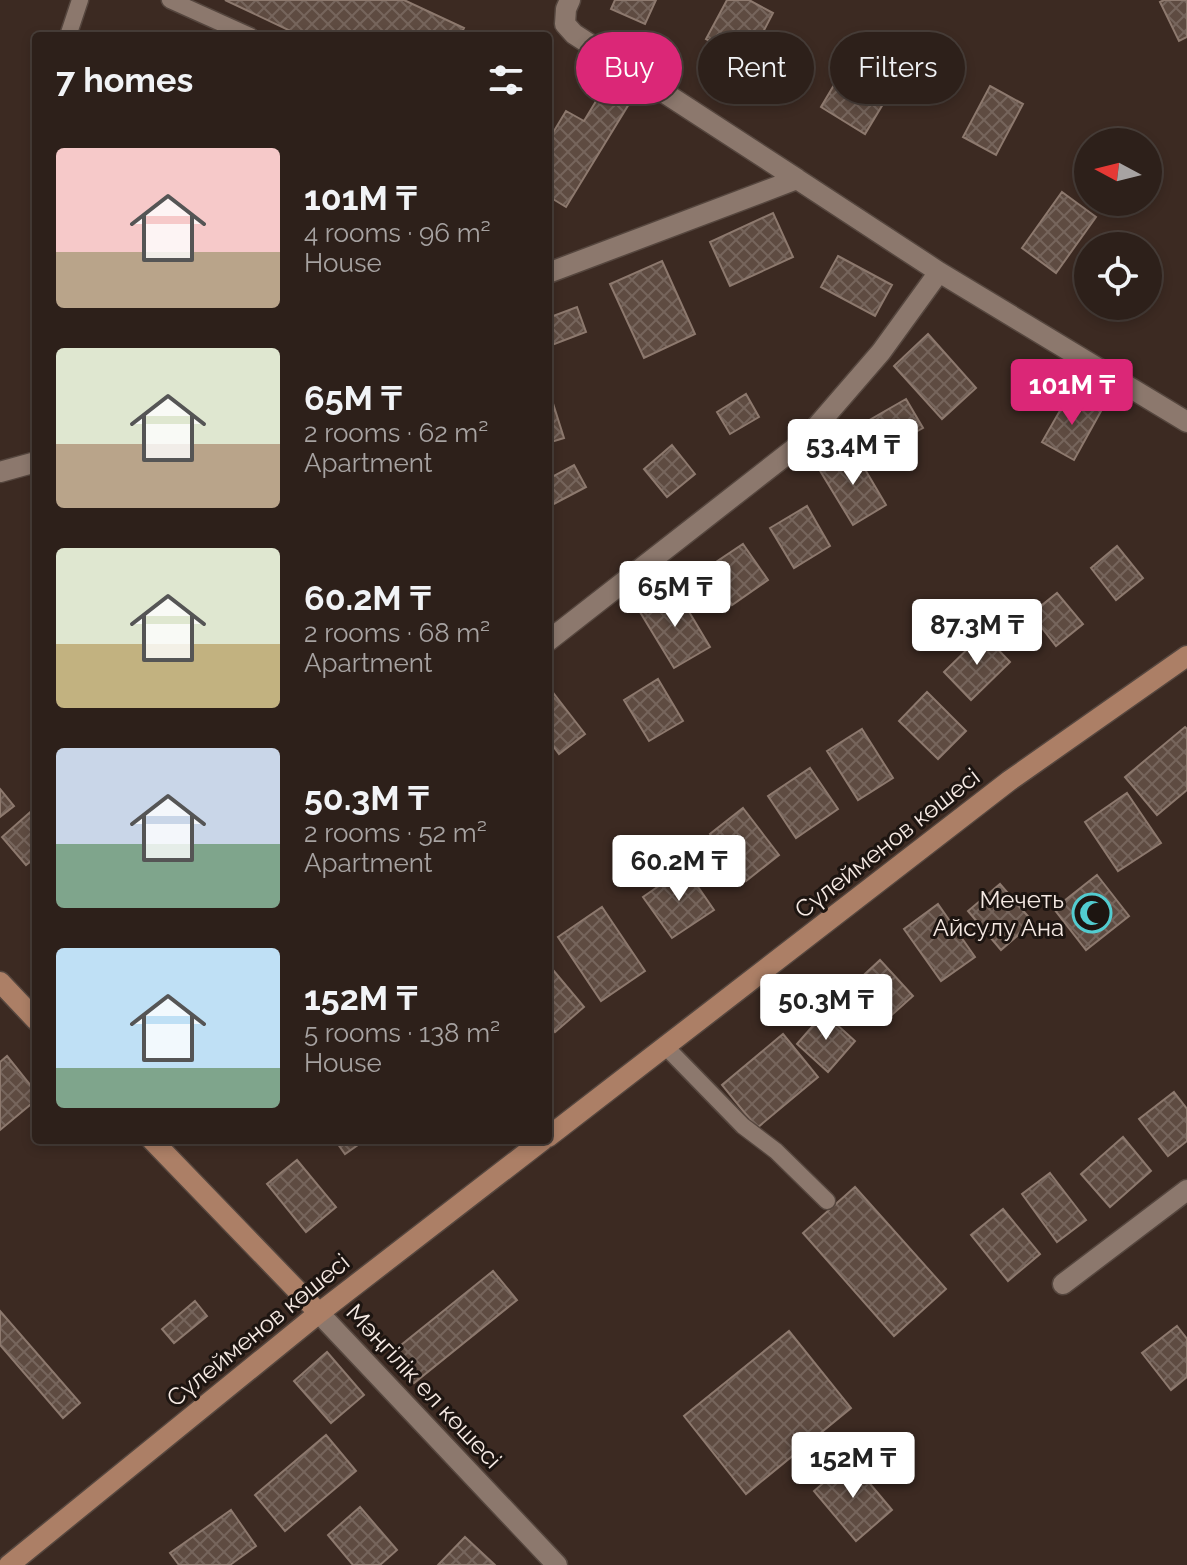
<!DOCTYPE html>
<html lang="en">
<head>
<meta charset="utf-8">
<style>
  body { margin:0; font-family:Raleway,sans-serif; background:#392d27; color:#f1f3f6; height:100vh; display:flex; flex-direction:column; font-size:30px; white-space:nowrap }
  * { box-sizing:border-box; margin:0 }
  p { font-size:26px; color:#a7a3a2 }
  .icon { flex:none; width:44px; height:44px; fill:none; stroke:currentColor; stroke-width:2; stroke-linecap:round; stroke-linejoin:round }
  .map { position:relative; flex:1; overflow:hidden }
  .drawer { position:absolute; left:32px; top:32px; width:520px; height:1112px; display:flex; flex-direction:column; background:#2d201a; border-radius:8px; box-shadow:0 4px 12px #0003,0 0 0 2px #483e39 }
  .drawer>* { flex:none }
  .hud { position:absolute; left:576px; top:32px; width:490px; height:72px; display:flex; gap:16px }
  .needle { width:52px; rotate:277deg }
  .controls { position:absolute; left:1074px; top:128px; display:grid; gap:16px }
  .controls a { display:grid; place-items:center; width:88px; height:88px; border-radius:50%; background:#2d201a; box-shadow:0 4px 12px #0003,0 0 0 2px #483e39; font-size:40px }
  .price { position:absolute; translate:-50% -68px; padding:0 18px; border-radius:8px; background:#fff; color:#222; font-size:26px; line-height:52px; filter:drop-shadow(0 2px 4px #0008) }
  .price::after { content:''; position:absolute; left:50%; top:48px; width:24px; height:18px; margin-left:-12px; background:inherit; clip-path:polygon(0 0,100% 0,50% 100%) }
  .price.selected { background:#db2777; color:#fff }
  ul { padding:0; list-style:none }
  li { display:flex; align-items:center; gap:24px; height:200px; padding:0 24px }
  li span { display:grid; place-items:center; flex:none; width:224px; height:160px; border-radius:8px; color:#555 }
  li>.icon { margin-inline-start:auto }
  span .icon { width:96px; height:96px; fill:#fffc; stroke-width:1 }
  li b { font-size:34px }
  h2 { display:flex; justify-content:space-between; align-items:center; height:96px; padding:0 24px; font-size:34px }
  .tag { padding:0 28px; border-radius:36px; background:#2d201a; box-shadow:0 4px 12px #0003,0 0 0 2px #483e39; font-size:28px; line-height:72px }
  .tag.selected { background:#db2777; color:#fff }
  .map>svg:first-child { display:block }
  .building { fill:url(#building-cross-hatch); stroke:#8d796e; stroke-width:2 }
  .lines { fill:none; stroke-linecap:round; stroke-linejoin:round }
  .lane-casing { stroke:#55463e; stroke-width:19 }
  .street-casing { stroke:#55463e; stroke-width:23 }
  .secondary-casing { stroke:#55463e; stroke-width:23 }
  .lane { stroke:#8c786d; stroke-width:16 }
  .street { stroke:#8c786d; stroke-width:20 }
  .secondary { stroke:#ac7f66; stroke-width:20 }
  .labels { text-anchor:middle; dominant-baseline:central; stroke-width:6; stroke-linejoin:round; paint-order:stroke }
  .street-label { font-size:24px; fill:#f5e9e3; stroke:#1d1511 }
  .poi-label { font-size:24px; fill:#f5e9e3; stroke:#1d1511; text-anchor:end }
</style>
</head>
<body>
<div class="map">
<svg width="1187" height="1565" viewBox="0 0 1187 1565">
  <defs>
    <pattern id="building-cross-hatch" width="8" height="8" patternUnits="userSpaceOnUse" patternTransform="scale(2)"><rect width="8" height="8" fill="#5e4b41"/><path d="M0 0l8 8M0 8l8-8" fill="none" stroke="#76655c"/></pattern>
  </defs>
  <rect width="100%" height="100%" fill="#3c2a22"/>
  <!-- building -->
  <path class="building" d="M225,0H404L464,28L460,36H301Z
    M615,0H656L645,24L611,9Z
    M727,0H749L773,13L748,61L706,39Z
    M1164,0H1187V37L1179,41L1160,2Z
    M850,58L895,84L865,134L821,107Z
    M607,83L632,99L566,207L548,196V141L566,111L584,121Z
    M990,86L1023,104L996,155L963,137Z
    M1062,192L1096,217L1056,273L1022,248Z
    M773,213L793,257L730,286L710,242Z
    M838,256L892,285L875,316L821,287Z
    M662,261L695,334L644,358L610,284Z
    M1088,306H1125L1119,320Z
    M577,307L586,332L549,346L548,318Z
    M928,334L976,388L942,419L894,366Z
    M1070,393L1101,411L1074,460L1042,442Z
    M548,394H550L564,438L548,443Z
    M746,394L759,417L730,434L717,412Z
    M906,399L923,428L877,454L861,425Z
    M672,445L695,474L667,497L644,469Z
    M853,449L886,505L853,525L819,469Z
    M574,465L586,487L548,507V479Z
    M807,506L830,546L794,568L770,528Z
    M743,544L768,580L732,605L707,568Z
    M1117,546L1143,578L1116,600L1091,568Z
    M676,590L710,647L674,668L640,612Z
    M1057,593L1083,624L1056,646L1031,614Z
    M983,634L1010,662L971,700L944,672Z
    M658,679L683,721L649,741L624,700Z
    M548,686L585,734L559,754L548,739Z
    M927,692L966,731L938,759L899,721Z
    M1185,727L1187,729V790L1157,815L1125,777Z
    M862,729L893,778L858,800L827,751Z
    M810,768L838,809L796,838L768,796Z
    M0,789L14,806L0,817Z
    M1127,793L1161,843L1118,871L1085,822Z
    M36,807V857L26,865L2,837Z
    M743,808L779,855L746,881L710,834Z
    M685,868L714,910L672,938L643,897Z
    M1097,875L1129,916L1086,950L1054,909Z
    M1000,884L1033,922L1001,950L968,911Z
    M938,904L975,957L941,981L904,929Z
    M602,907L645,971L601,1001L558,937Z
    M880,960L913,996L885,1021L853,985Z
    M548,964L584,1007L555,1032L548,1024Z
    M824,1013L855,1041L828,1072L797,1044Z
    M783,1034L818,1077L757,1128L722,1085Z
    M7,1056L36,1092V1100L0,1130V1062Z
    M1174,1092L1187,1109V1141L1168,1156L1139,1119Z
    M1123,1137L1151,1171L1110,1207L1081,1174Z
    M335,1140H365L345,1154Z
    M297,1160L336,1207L306,1232L267,1184Z
    M1050,1173L1086,1220L1057,1242L1022,1194Z
    M855,1187L946,1289L894,1336L803,1233Z
    M1003,1209L1040,1254L1008,1281L971,1235Z
    M493,1271L517,1300L414,1383L390,1354Z
    M195,1301L207,1316L174,1343L162,1329Z
    M0,1311L80,1403L63,1418L0,1345Z
    M1177,1326L1187,1339V1377L1171,1390L1142,1353Z
    M789,1331L851,1408L746,1494L684,1416Z
    M327,1352L364,1395L331,1423L294,1381Z
    M326,1435L356,1471L285,1531L255,1495Z
    M850,1460L892,1510L856,1541L814,1491Z
    M360,1507L397,1550L380,1565H353L328,1535Z
    M231,1510L256,1546L230,1565H179L170,1553Z
    M465,1537L495,1565H438Z"/>
  <g class="lines">
    <defs>
      <path id="lane" d="M170,0L250,36
        M68,36L80,0
        M665,1046L743,1126L776,1151L827,1201"/>
      <path id="street" d="M570,0L566,9L565,24L574,34L797,179
        M548,273L797,179L939,272L1187,422
        M0,472L36,462
        M548,641L804,441L881,352L939,272
        M1063,1284L1187,1190
        M319,1313L557,1565"/>
      <path id="secondary" d="M0,982L36,1020
        M548,1137L1009,781L1187,656
        M152,1140L319,1313
        M9,1565L319,1313L543,1140"/>
    </defs>
    <!-- lane casing -->
    <use href="#lane" class="lane-casing"/>
    <!-- street casing -->
    <use href="#street" class="street-casing"/>
    <!-- secondary casing -->
    <use href="#secondary" class="secondary-casing"/>
    <!-- lane -->
    <use href="#lane" class="lane"/>
    <!-- street -->
    <use href="#street" class="street"/>
    <!-- secondary -->
    <use href="#secondary" class="secondary"/>
  </g>
  <!-- icons -->
  <defs>
    <symbol id="mosque-ring" viewBox="-11 -11 22 22"><circle r="9.5" fill="#1d1511" stroke="#52ccd0" stroke-width="1.5"/><path d="M3.5-4.9A6 6 0 1 0 3.5 4.9A5 5 0 1 1 3.5-4.9Z" fill="#52ccd0"/></symbol>
  </defs>
  <g fill-rule="evenodd">
    <use href="#mosque-ring" x="1070" y="891" width="44" height="44"/>
  </g>
  <g class="labels">
    <!-- street labels -->
    <g class="street-label">
      <text transform="translate(887 843) rotate(-38)">Сүлейменов көшесі</text>
      <text transform="translate(258 1330) rotate(-39)">Сүлейменов көшесі</text>
      <text transform="translate(424 1386) rotate(47)">Мәңгілік ел көшесі</text>
    </g>
    <!-- poi labels -->
    <g class="poi-label">
      <text x="1064" y="899">Мечеть<tspan x="1064" dy="28">Айсулу Ана</tspan></text>
    </g>
  </g>
</svg>
<div class="controls">
<a><svg class="needle" viewBox="-14 -14 28 28"><path d="M0-13l5 13h-10z" fill="#e53935"/><path d="M0 13l5-13h-10z" fill="#a7a3a2"/></svg></a>
<a><svg class="icon" aria-label="locate" viewBox="0 0 24 24"><circle cx="12" cy="12" r="6"/><path d="M12 2v4M12 18v4M2 12h4M18 12h4"/></svg></a>
</div>
<b class="price selected" style="left:1072px;top:427px">101M ₸</b>
<b class="price" style="left:853px;top:487px">53.4M ₸</b>
<b class="price" style="left:675px;top:629px">65M ₸</b>
<b class="price" style="left:977px;top:667px">87.3M ₸</b>
<b class="price" style="left:679px;top:903px">60.2M ₸</b>
<b class="price" style="left:826px;top:1042px">50.3M ₸</b>
<b class="price" style="left:853px;top:1500px">152M ₸</b>
<div class="hud">
<a class="tag selected">Buy</a>
<a class="tag">Rent</a>
<a class="tag">Filters</a>
</div>
<section class="drawer">
<h2>7 homes<svg class="icon" aria-label="filters" viewBox="0 0 24 24"><path d="M4 7h16M4 17h16"/><circle cx="9" cy="7" r="2"/><circle cx="15" cy="17" r="2"/></svg></h2>
<ul>
<li><span style="background:linear-gradient(#f6c9c9 65%,#b9a48a 0)"><svg class="icon" aria-label="home" viewBox="0 0 24 24"><path d="M3 11l9-7 9 7M6 9v11h12V9"/></svg></span><div><b>101M ₸</b><p>4 rooms · 96 m²</p><p>House</p></div></li>
<li><span style="background:linear-gradient(#dfe7d0 60%,#b9a48a 0)"><svg class="icon" aria-label="home" viewBox="0 0 24 24"><path d="M3 11l9-7 9 7M6 9v11h12V9"/></svg></span><div><b>65M ₸</b><p>2 rooms · 62 m²</p><p>Apartment</p></div></li>
<li><span style="background:linear-gradient(#dfe7d0 60%,#c2b280 0)"><svg class="icon" aria-label="home" viewBox="0 0 24 24"><path d="M3 11l9-7 9 7M6 9v11h12V9"/></svg></span><div><b>60.2M ₸</b><p>2 rooms · 68 m²</p><p>Apartment</p></div></li>
<li><span style="background:linear-gradient(#c9d6e8 60%,#7fa58c 0)"><svg class="icon" aria-label="home" viewBox="0 0 24 24"><path d="M3 11l9-7 9 7M6 9v11h12V9"/></svg></span><div><b>50.3M ₸</b><p>2 rooms · 52 m²</p><p>Apartment</p></div></li>
<li><span style="background:linear-gradient(#bfe0f5 75%,#7fa58c 0)"><svg class="icon" aria-label="home" viewBox="0 0 24 24"><path d="M3 11l9-7 9 7M6 9v11h12V9"/></svg></span><div><b>152M ₸</b><p>5 rooms · 138 m²</p><p>House</p></div></li>
</ul>
</section>
</div>
</body>
</html>
